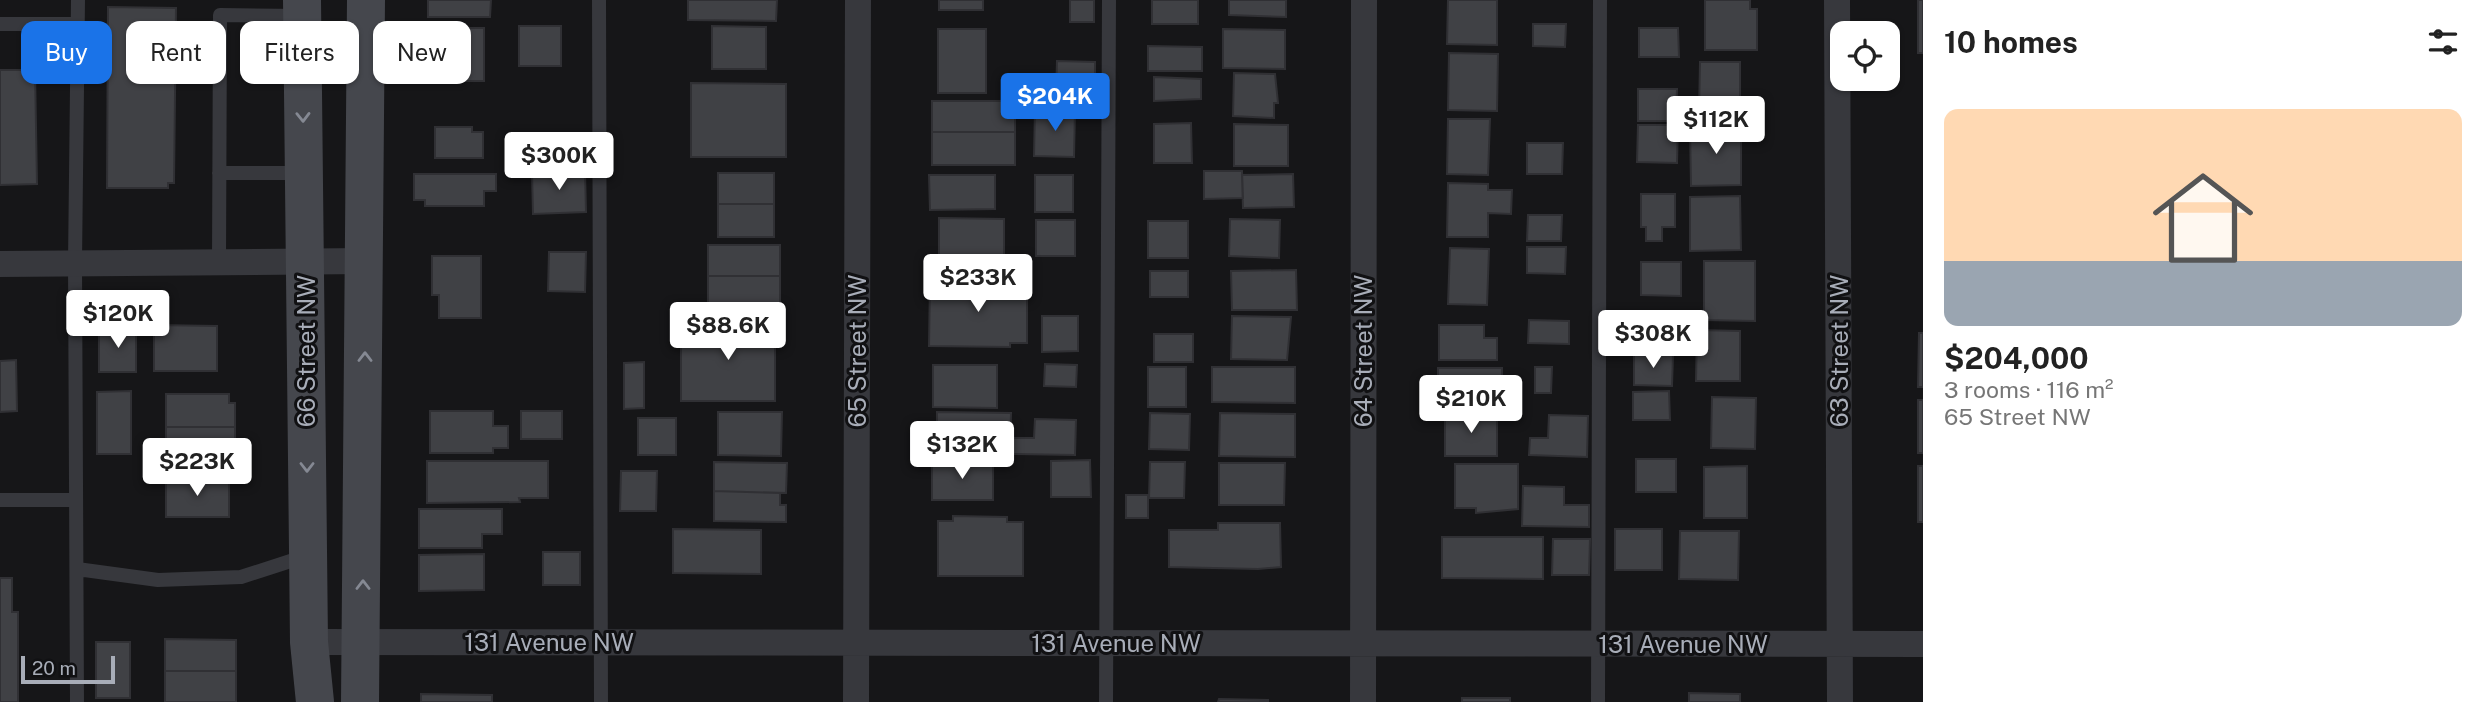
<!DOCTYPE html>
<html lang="en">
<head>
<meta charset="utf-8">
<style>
  body { margin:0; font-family:"Public Sans",sans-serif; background:#f6f6f6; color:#222; height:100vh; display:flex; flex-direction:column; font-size:26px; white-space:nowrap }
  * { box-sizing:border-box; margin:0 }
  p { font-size:23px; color:#767676 }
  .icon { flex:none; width:38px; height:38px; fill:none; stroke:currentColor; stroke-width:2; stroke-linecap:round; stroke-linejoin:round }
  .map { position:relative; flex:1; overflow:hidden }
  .details { display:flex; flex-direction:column; background:#fff; width:560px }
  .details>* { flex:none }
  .banner { position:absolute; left:21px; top:21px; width:665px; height:63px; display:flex; gap:14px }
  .fabs { position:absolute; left:1830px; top:21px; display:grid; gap:14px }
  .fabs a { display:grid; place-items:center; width:70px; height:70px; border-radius:14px; background:#fff; box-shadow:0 2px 5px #0004; font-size:35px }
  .scale { position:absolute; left:21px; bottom:18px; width:94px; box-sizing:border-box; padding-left:7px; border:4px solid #a8adb8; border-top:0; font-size:19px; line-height:24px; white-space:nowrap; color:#a8adb8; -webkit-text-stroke:5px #111113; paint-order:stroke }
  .price { position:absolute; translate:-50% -60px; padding:0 16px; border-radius:7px; background:#fff; color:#222; font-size:23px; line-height:46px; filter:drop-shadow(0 2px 4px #0008) }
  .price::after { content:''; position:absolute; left:50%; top:42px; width:21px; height:16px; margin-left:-10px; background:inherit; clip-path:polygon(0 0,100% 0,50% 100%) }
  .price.on { background:#1a73e8; color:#fff }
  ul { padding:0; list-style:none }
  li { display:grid; align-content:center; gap:14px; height:371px; padding:0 21px }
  li span { display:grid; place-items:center; height:217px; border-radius:14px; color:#555 }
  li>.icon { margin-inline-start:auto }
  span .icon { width:126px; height:126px; fill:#fffc; stroke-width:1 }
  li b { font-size:30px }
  h2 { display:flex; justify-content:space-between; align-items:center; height:84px; padding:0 21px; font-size:30px }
  .pill { padding:0 24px; border-radius:14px; background:#fff; box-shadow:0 2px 5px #0004; font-size:24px; line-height:63px }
  .pill.on { background:#1a73e8; color:#fff }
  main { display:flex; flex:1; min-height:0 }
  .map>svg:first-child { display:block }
  .building { fill:#404145; stroke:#303034; stroke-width:2 }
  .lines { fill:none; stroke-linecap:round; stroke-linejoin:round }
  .service { stroke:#37383d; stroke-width:14 }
  .minor { stroke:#37383d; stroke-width:26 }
  .secondary { stroke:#45474d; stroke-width:38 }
  .oneway { stroke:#858993 }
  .labels { text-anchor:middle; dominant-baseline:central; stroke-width:6; stroke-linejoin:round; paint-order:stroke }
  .street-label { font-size:24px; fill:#a8adb8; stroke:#111113 }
</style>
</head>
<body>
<main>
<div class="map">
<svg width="1923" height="702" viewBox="0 0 1923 702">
  <rect width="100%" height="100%" fill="#161618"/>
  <!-- building -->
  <path class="building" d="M428,0H491L490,17H428Z
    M688,0H777L776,21L688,20Z
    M939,0H983V10H939Z
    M1070,0H1094V22H1070Z
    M1152,0H1198V24H1152Z
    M1229,0H1286V17L1229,15Z
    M1448,0H1497V45L1447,44Z
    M1705,0H1750V9H1757V50H1705Z
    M1918,0H1923V53H1918Z
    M108,7L176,8L174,183H168V188H107Z
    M1533,24H1566L1565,47L1533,46Z
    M519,26H561V66H519Z
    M712,26L766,27V69H712Z
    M428,28H484V81H433V60H428Z
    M1639,28H1678L1679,57H1639Z
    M938,29H986V93H938Z
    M1223,29L1285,30V69L1223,68Z
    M1148,46L1202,47V71H1148Z
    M1449,53L1498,54L1497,111L1448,110Z
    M1057,61L1095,62V94L1056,93Z
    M1700,62H1740V115H1699Z
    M0,70H35L37,184L0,185Z
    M1234,73L1275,74L1278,103H1274V118L1233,116Z
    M1154,77L1201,79V99L1154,101Z
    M691,83L786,84V157H691Z
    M1638,89H1677L1676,121H1638Z
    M932,101H1015V132H932Z
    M1035,110H1075L1074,157L1034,156Z
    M1448,119H1490L1488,175L1447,174Z
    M1191,123L1192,163H1154V124Z
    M1234,124L1288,125V166H1234Z
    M1638,125H1678L1677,163L1637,162Z
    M1741,126V185L1691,186L1690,127Z
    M435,127H472V132H483V158H435Z
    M932,132H1015V165H932Z
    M1527,143H1563L1562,174H1527Z
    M585,171L586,212L533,214L532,172Z
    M1204,171H1242L1243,198L1204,199Z
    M718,173H774V204H718Z
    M414,174H496V191H484V206H425V200H414Z
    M1293,174L1294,207L1243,208L1242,175Z
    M929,175H995V209L930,210Z
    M1035,175H1073V212H1035Z
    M1448,183L1488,184V190H1512L1511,214L1488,213V237H1447Z
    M1641,194H1675V227H1662V241H1646V227H1641Z
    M1740,196L1741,250L1690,251V197Z
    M718,204H774V237H718Z
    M1528,215H1562L1561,241H1527Z
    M939,218L1004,219V262H939Z
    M1230,219L1280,220L1279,258L1229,256Z
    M1036,220H1075V256H1036Z
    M1148,221H1188V258H1148Z
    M708,245H780V276H708Z
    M1527,247H1566L1565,274L1527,273Z
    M1450,248L1489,249L1487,305L1448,304Z
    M549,252H586L585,292L548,291Z
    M432,256H481V318H439V295H432Z
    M1704,261H1755V321L1704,320Z
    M1641,262H1681V296L1641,295Z
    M1296,270L1297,310H1232L1231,271Z
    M1150,271H1188V297H1150Z
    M708,276H780V310L708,309Z
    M930,281L1027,284V343H1010V347L929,346Z
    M1042,316H1078V351L1042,352Z
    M1232,316L1291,317L1287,360L1231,359Z
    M1529,320L1569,321V344L1528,343Z
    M775,322V401H681V323Z
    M154,325L217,326V371H154Z
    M1439,325H1484V338H1497V360H1439Z
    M99,329H136V372H99Z
    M1697,330L1740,331V381H1696Z
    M1919,333H1923V387H1918Z
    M1154,334H1193V362H1154Z
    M1634,354L1673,355L1672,386L1634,385Z
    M16,360L17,411L0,412V361Z
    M644,362V408L624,409V363Z
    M1045,364L1077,365L1076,387L1044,386Z
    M933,365H997V408L933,407Z
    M1148,367H1186V407H1148Z
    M1212,367H1295V403L1212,402Z
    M1535,367H1552L1551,393H1535Z
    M1438,368H1502V404H1438Z
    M131,391V454H97V392Z
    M1669,391L1670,420H1633V392Z
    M166,394H229V403H235V427H166Z
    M1712,397L1756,398L1755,449L1711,448Z
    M1918,400H1923V453H1918Z
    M430,411H493V426H508V448H493V453H430Z
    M521,411H562V439H521Z
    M718,412H782L781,456L718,455Z
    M937,412L1011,413L1010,454H932V433H937Z
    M1464,412H1479V417L1497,416V456H1445V416H1464Z
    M1150,413L1190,414L1189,450L1149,449Z
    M1220,413L1295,414V457L1219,456Z
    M1549,415L1588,416L1587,457L1529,455L1530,438H1548Z
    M638,418H676V455H638Z
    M1035,419L1076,420L1075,455L1011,454V438H1034Z
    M166,427H235V452H228V462H166Z
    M1636,459H1676V492H1636Z
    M1090,460L1091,497H1051V461Z
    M427,461H548V498H519L520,502L427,503Z
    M714,462L787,463L786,493L714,491Z
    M932,462H993V500H932Z
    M1150,462H1185L1184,498H1149Z
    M1219,463H1285L1284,505H1219Z
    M1455,464H1518V509L1476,513V508H1455Z
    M1747,466V518H1704V467Z
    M1918,466H1923V522H1918Z
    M621,471H657L656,511H620Z
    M166,478H229V517H166Z
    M1523,486L1564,487V505H1589V527L1522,526Z
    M714,491L780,493V505H786V522L714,521Z
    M1126,495H1148V518H1126Z
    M419,509H502V534H482V548H419Z
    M953,516L1007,517V522H1023V576H938V521H953Z
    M1218,523H1280L1281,567L1258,569L1169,567V530H1218Z
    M673,529L761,530V574L673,573Z
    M1615,529H1662V570H1615Z
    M1680,531H1739L1738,580L1679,579Z
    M1442,537H1543V579L1442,578Z
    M1553,539H1590L1589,575H1552Z
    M543,552H580V585H543Z
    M484,554V590L419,591V555Z
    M0,578H12V612H18V702H0Z
    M165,639L236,640V671H165Z
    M96,642H130V698H96Z
    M165,671H236V702H165Z
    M1689,693L1740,694V702H1689Z
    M421,694L492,695V702H421Z
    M1462,698H1510V702H1462Z
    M1219,699L1268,700V702H1218Z"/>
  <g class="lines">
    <!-- service -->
    <path class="service" d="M599,0L601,702
      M0,24H78
      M219,173H302
      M219,262L220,15L300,16
      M0,500H76
      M77,569L158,580L241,577L306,556
      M77,702L75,263L78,0
      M1106,702L1109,0
      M1598,702L1600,0"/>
    <!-- minor -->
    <path class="minor" d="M1837,0L1840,702
      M0,264L366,261
      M309,642L1923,644
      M856,702L858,0
      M1363,702L1364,0"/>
    <!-- secondary -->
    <path class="secondary" d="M302,0L309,642L315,702
      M360,702L366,0"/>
  </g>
  <!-- one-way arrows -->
  <defs><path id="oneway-chevron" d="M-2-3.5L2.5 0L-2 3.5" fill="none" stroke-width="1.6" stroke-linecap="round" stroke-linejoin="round" transform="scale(1.75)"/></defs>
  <g class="oneway">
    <use href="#oneway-chevron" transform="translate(303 117) rotate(89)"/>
    <use href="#oneway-chevron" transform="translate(365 357) rotate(-90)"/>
    <use href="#oneway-chevron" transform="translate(307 467) rotate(90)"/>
    <use href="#oneway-chevron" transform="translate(363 585) rotate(-90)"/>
  </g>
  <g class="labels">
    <!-- street labels -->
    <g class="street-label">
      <text transform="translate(306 351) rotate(-90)">66 Street NW</text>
      <text transform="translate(857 351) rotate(-90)">65 Street NW</text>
      <text transform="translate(1363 351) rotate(-90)">64 Street NW</text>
      <text transform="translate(1839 351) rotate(-90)">63 Street NW</text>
      <text x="549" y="642">131 Avenue NW</text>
      <text x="1116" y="643">131 Avenue NW</text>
      <text x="1683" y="644">131 Avenue NW</text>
    </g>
  </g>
</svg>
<div class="fabs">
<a><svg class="icon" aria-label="locate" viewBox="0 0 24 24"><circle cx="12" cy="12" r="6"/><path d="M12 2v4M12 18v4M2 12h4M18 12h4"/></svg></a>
</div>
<div class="scale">20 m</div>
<b class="price on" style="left:1055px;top:133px">$204K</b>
<b class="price" style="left:1716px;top:156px">$112K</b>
<b class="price" style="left:559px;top:192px">$300K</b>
<b class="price" style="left:978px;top:314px">$233K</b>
<b class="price" style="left:118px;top:350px">$120K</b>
<b class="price" style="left:728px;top:362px">$88.6K</b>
<b class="price" style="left:1653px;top:370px">$308K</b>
<b class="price" style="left:1471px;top:435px">$210K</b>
<b class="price" style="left:962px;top:481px">$132K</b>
<b class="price" style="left:197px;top:498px">$223K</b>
<div class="banner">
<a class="pill on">Buy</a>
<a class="pill">Rent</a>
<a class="pill">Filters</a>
<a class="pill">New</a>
</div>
</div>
<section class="details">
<h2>10 homes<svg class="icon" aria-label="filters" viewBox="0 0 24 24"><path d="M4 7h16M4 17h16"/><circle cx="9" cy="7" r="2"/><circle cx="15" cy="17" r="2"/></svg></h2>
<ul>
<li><span style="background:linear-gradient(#ffd9b3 70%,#9aa5b1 0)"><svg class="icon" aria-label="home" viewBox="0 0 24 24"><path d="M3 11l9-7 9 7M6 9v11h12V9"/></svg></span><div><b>$204,000</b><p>3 rooms · 116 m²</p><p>65 Street NW</p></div></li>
</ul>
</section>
</main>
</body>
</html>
